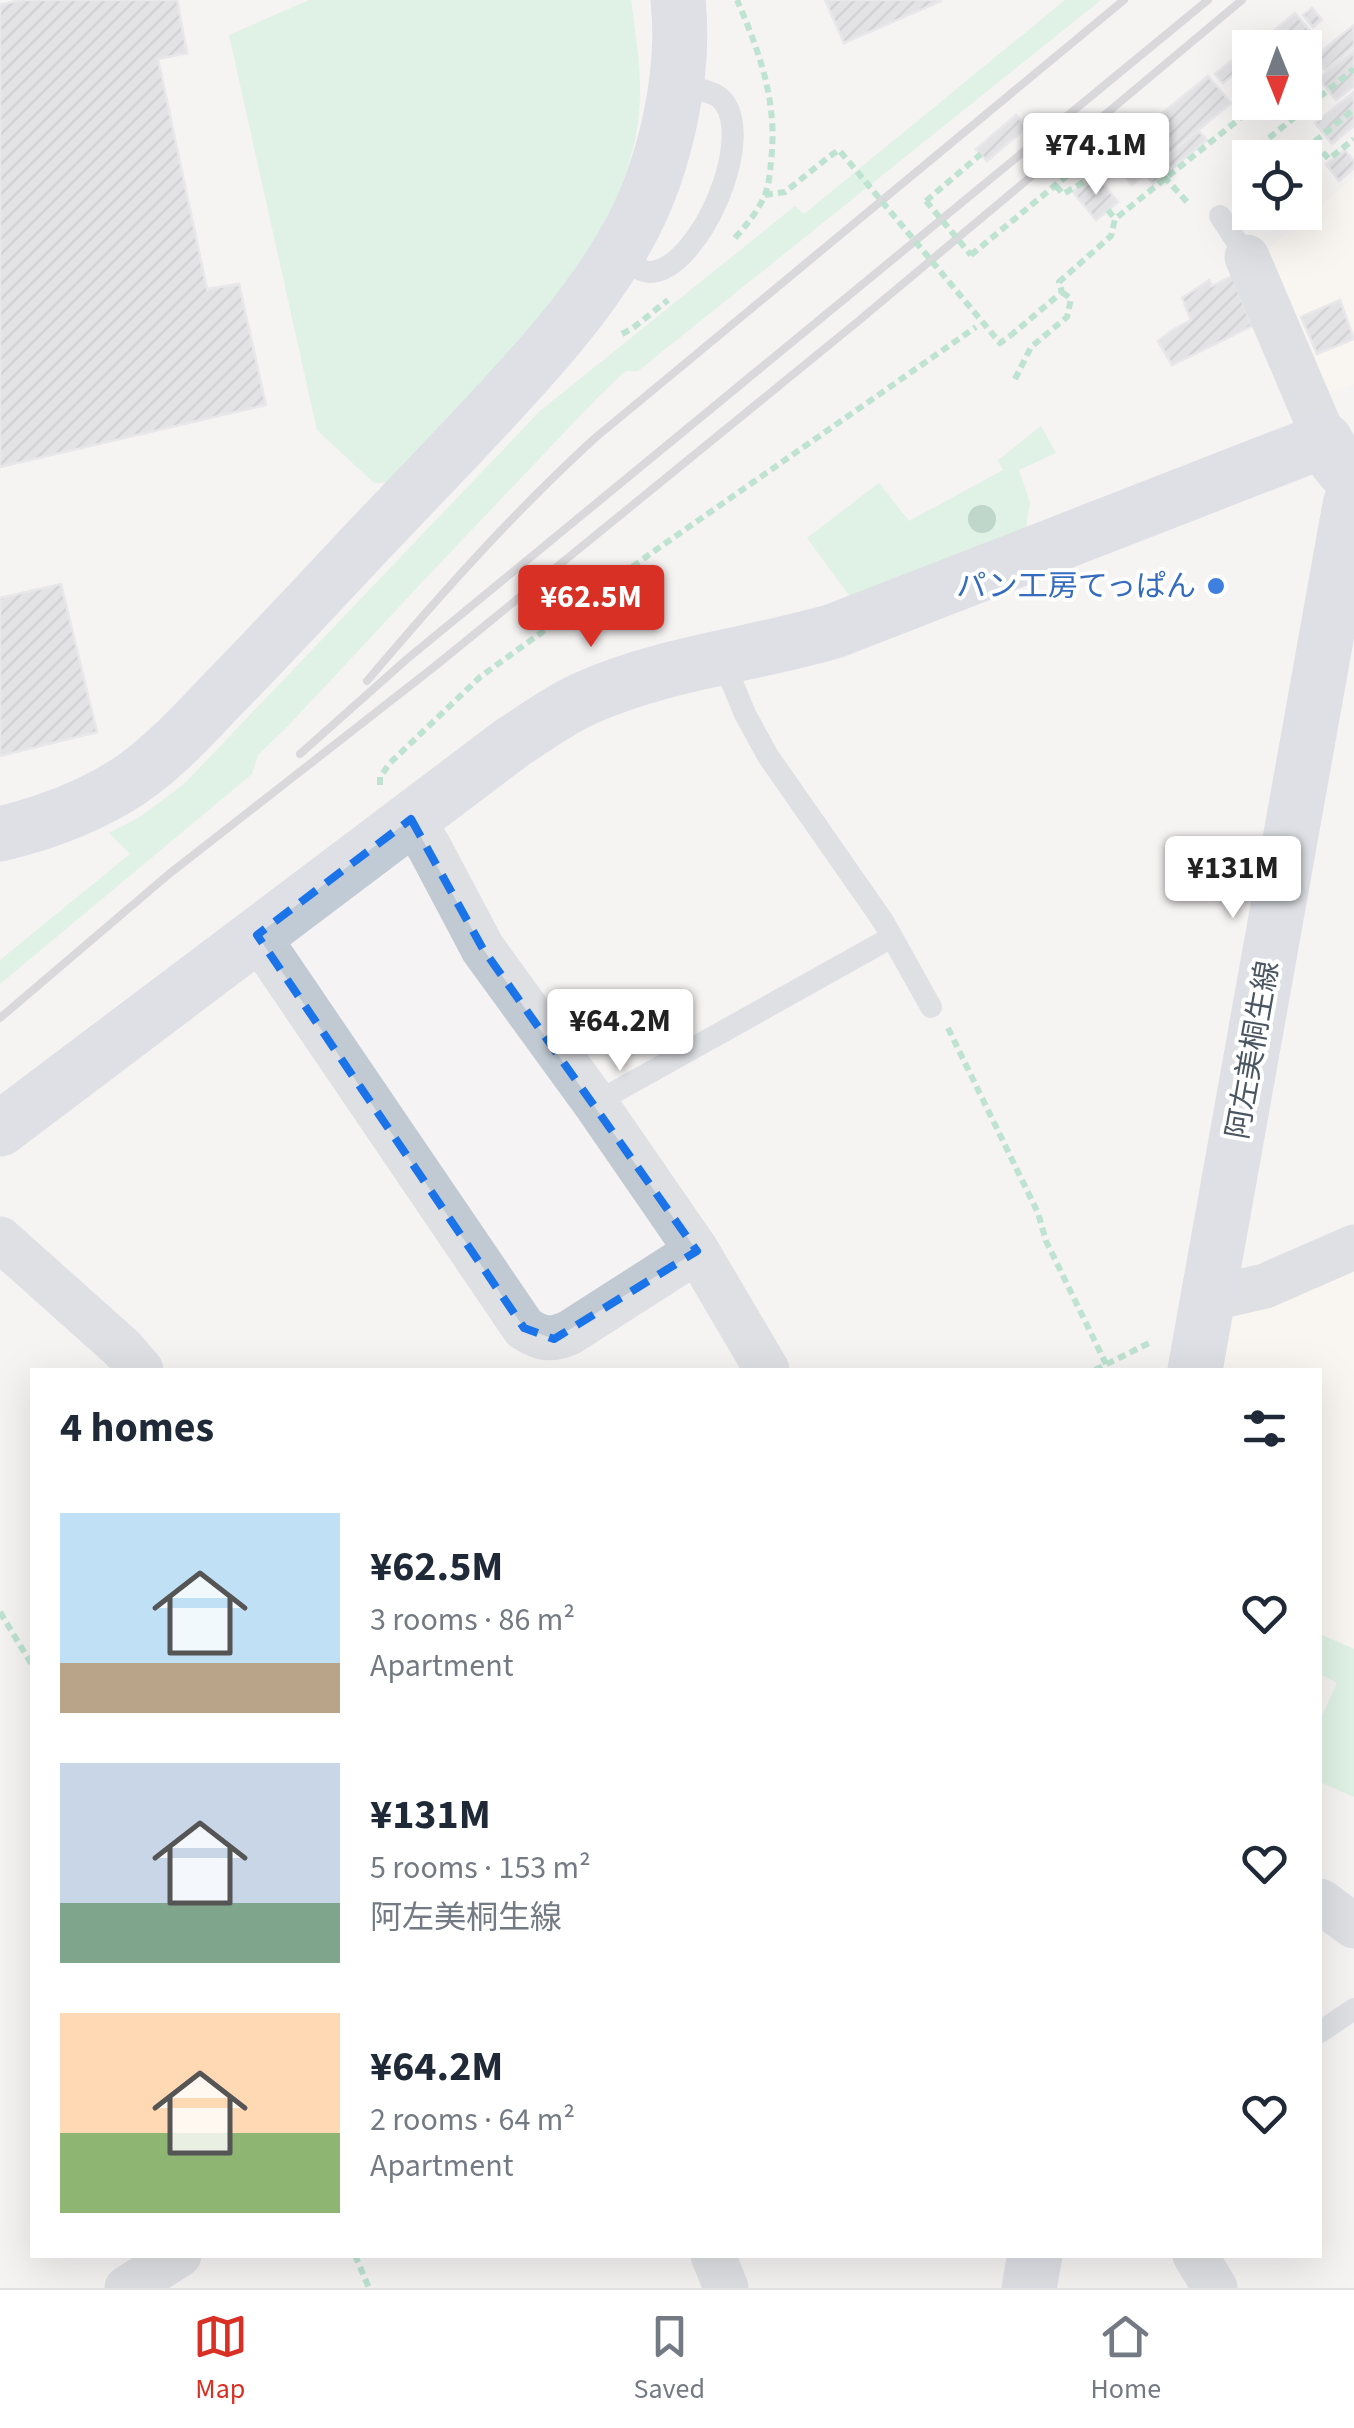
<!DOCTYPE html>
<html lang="en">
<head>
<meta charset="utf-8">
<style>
  body { margin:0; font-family:"Source Sans 3","Noto Sans JP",sans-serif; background:#f6f6f7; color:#1f2937; height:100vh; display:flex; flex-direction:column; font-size:38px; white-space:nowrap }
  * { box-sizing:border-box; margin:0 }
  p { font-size:32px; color:#747a83 }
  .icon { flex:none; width:55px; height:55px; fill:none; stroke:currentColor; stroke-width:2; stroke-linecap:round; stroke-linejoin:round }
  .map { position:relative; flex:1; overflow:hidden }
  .side { position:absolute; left:30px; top:1368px; width:1292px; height:890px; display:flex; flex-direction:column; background:#fff; border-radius:0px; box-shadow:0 10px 40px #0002 }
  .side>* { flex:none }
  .needle { width:65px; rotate:179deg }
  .tools { position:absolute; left:1232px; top:30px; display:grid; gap:20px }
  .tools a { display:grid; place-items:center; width:90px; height:90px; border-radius:0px; background:#fff; box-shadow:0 10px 40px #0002; font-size:50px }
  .price { position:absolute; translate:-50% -85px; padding:0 22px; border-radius:10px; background:#fff; color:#222; font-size:32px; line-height:65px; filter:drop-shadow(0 2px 5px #0008) }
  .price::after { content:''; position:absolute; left:50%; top:60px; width:30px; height:22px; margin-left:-15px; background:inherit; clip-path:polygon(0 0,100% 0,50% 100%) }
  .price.on { background:#d93025; color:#fff }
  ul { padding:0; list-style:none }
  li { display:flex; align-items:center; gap:30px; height:250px; padding:0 30px }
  li span { display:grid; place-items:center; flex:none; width:280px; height:200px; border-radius:0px; color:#555 }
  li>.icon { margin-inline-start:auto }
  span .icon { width:120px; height:120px; fill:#fffc; stroke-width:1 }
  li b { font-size:42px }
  h2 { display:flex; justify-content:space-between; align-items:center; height:120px; padding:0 30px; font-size:42px }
  .tabs { display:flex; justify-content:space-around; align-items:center; height:140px; border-top:2px solid #e0e1e3; background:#fff; font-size:28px; color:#747a83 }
  .tabs a { display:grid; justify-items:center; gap:5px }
  .tabs .on { color:#d93025 }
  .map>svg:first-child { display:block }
  .commercial { fill:#fdf9ef }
  .green { fill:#c3f1d5 }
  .building { fill:url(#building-hatch); stroke:#d7d9de; stroke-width:2.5 }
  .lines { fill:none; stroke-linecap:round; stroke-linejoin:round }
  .path { stroke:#7ad0a6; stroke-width:6; stroke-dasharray:8 5; stroke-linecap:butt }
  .lane { stroke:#c1cad2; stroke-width:22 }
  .street { stroke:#c1cad2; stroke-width:45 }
  .secondary { stroke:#c1cbd6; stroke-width:55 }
  .rail { stroke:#b5b8bd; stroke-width:8 }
  .path-bridge { stroke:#7ad0a6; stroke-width:6; stroke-dasharray:8 5; stroke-linecap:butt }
  .tree { fill:#7bb799 }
  .marked { fill:none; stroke:#1a73e8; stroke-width:8; stroke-dasharray:20 12; stroke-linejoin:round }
  .shop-dot { fill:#3f7fe0; stroke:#fff; stroke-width:4 }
  .labels { text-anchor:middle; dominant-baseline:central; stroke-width:8; stroke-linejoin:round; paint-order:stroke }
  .shop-label { font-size:30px; fill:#366cbe; stroke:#fff; text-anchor:end }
  .street-label { font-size:30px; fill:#4a5661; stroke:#fff }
</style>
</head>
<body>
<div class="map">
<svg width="1354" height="2288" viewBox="0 0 1354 2288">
  <defs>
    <pattern id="building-hatch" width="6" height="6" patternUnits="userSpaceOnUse" patternTransform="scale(2.5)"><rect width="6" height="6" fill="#cdcfd5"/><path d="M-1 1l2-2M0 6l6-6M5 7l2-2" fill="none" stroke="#a8abb0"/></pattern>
  </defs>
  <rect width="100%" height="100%" fill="#f5f3f3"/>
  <!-- commercial -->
  <path class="commercial" d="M1354,177V384L1329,394L1267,250Z
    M1354,1261V1649L1320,1634V1370H1223L1233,1317Z"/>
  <!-- green -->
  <path class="green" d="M309,0H631C635,30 640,61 640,91C640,207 557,300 484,381C453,414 422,448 391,482L374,483L317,430L229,35Z
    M1065,0H1101L638,371H626L599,396L442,561L288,726L258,755L252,774L0,984V960L130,854L109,833L140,817L184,784L540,411L795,206L804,214Z
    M1041,426L1056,453L1019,470L1030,503L1026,527L854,602L807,538L879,483L909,521L1003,470L998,460Z
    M1320,1634L1354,1649V1797L1320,1782V1720L1337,1683L1320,1674Z"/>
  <!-- building -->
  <path class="building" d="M20,0H177L187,53L158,59L207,289L239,284L266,405L0,467V5Z
    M825,0H941V1L844,43Z
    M1312,8L1322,20L1313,27L1303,15Z
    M1295,13L1310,31L1290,48H1253Z
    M1354,25V46L1325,70L1314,57Z
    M1354,50V86L1336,100L1318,79Z
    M1231,61L1239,70L1223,83L1215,74Z
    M1208,76L1231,103L1132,185L1108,157Z
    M1354,92V126L1332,144L1315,123Z
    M1016,115L1027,127L987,161L976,149Z
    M1198,130L1207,140L1153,184L1145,174Z
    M1345,150L1354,161V168L1339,181L1326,164Z
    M1090,178L1094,183L1099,178L1118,202L1096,220L1073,192Z
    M1232,276L1252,326L1172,365L1158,341L1171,331L1191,320L1182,298L1209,280L1212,286Z
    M1340,300L1354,339L1317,354L1301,317Z
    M61,584L97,732L0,756V598Z"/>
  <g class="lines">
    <!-- path -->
    <path class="path" d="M1269,138L1354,69
      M1314,143L1329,159L1354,139
      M1295,158L1354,109
      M1155,167L1189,204
      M1056,186L1063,194L1084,182
      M765,195L785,192L830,156
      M926,201L981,154
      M1108,210L1115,219
      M735,238C746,225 756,214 763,199C769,187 770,173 771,161C778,103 760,53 737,0
      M971,255L1122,130L1130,139
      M622,334L633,328L668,300
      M1010,336L1062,292L1059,282L1111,236L1115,219L1248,112
      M1015,379L1031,347L1067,317L1071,299L1062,292
      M380,785V777L390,763L480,677L650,554L976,327
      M948,1028L1038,1213L1046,1241L1106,1364
      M1095,1370L1153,1341
      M0,1612L32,1665
      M355,2255L369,2288"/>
    <!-- lane -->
    <path class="lane" d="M1220,216L1247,257
      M616,255C626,261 639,272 650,272C700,270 759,133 720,98C709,89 689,88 676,86
      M722,658L745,714L768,756L883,921L931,1007
      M595,1103L892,937
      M1320,2032L1354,2009"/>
    <!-- street -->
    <path class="street" d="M1247,257L1325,440
      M411,819L429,847L483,949L595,1103L697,1251L767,1370
      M257,935L524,1328C541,1339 550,1341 569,1333L697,1251
      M0,1239L122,1348L141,1370
      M1208,1292L1230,1294L1265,1286L1354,1247
      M1320,1901L1354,1926
      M713,2255L726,2288
      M1195,2255L1215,2288
      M127,2288L179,2255"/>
    <!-- secondary -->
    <path class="secondary" d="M0,834C46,823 92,806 132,779C165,756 192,726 220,697C264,652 307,606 350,560C393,514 437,469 480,423C535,364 590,305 629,234C665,168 686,75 678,0
      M0,1129L513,742C537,727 560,709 586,698C664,663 752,655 834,631L1325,440L1337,462L1354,482
      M1195,1370L1350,505L1354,493
      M1029,2288L1035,2255"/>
    <!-- rail -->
    <path class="rail" d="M367,681C439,596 513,513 595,438L1124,0
      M300,754L407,659L1208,0
      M0,1018L169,874L434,667L856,323L1242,0"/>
    <!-- path-bridge -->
    <path class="path-bridge" d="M830,156L839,150L1000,343L1010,336
      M926,201L971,255"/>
  </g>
  <!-- trees -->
  <circle class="tree" cx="982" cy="519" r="14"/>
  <!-- marked area -->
  <path d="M0 0H1354V2288H0ZM411,819L483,949L697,1251L554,1339L524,1328L257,935Z" fill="#f5f3f3" fill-opacity=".55" fill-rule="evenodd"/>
  <path class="marked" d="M411,819L483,949L697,1251L554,1339L524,1328L257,935Z"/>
  <!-- markers -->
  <circle class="shop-dot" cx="1216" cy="586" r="10"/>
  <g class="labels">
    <!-- shop labels -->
    <g class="shop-label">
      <text x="1196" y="586">パン工房てっぱん</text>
    </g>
    <!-- street labels -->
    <g class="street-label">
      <text transform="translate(1253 1050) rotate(-80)">阿左美桐生線</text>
    </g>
  </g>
</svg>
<div class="tools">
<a><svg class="needle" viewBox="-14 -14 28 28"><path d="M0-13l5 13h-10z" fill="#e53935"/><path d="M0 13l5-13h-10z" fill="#747a83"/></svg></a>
<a><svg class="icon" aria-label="locate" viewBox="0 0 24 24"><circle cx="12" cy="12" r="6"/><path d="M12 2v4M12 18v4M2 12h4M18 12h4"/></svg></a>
</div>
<b class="price" style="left:1096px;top:198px">¥74.1M</b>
<b class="price on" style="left:591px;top:650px">¥62.5M</b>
<b class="price" style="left:1233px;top:921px">¥131M</b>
<b class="price" style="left:620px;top:1074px">¥64.2M</b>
<section class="side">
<h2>4 homes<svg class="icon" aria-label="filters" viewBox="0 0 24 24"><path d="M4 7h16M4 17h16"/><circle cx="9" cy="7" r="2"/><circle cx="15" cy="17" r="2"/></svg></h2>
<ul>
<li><span style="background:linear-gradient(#bfe0f5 75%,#b9a48a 0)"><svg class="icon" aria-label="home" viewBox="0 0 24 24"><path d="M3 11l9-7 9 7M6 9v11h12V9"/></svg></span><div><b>¥62.5M</b><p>3 rooms · 86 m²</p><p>Apartment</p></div><svg class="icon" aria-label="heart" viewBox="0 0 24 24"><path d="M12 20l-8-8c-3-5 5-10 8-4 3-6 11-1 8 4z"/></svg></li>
<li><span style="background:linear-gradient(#c9d6e8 70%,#7fa58c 0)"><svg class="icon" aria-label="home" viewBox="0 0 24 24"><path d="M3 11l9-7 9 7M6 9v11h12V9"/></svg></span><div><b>¥131M</b><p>5 rooms · 153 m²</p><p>阿左美桐生線</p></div><svg class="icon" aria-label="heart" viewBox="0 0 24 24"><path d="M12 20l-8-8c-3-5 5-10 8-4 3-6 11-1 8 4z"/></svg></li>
<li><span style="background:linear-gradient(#ffd9b3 60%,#8fb573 0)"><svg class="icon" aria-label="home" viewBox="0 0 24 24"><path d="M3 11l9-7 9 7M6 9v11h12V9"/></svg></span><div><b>¥64.2M</b><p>2 rooms · 64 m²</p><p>Apartment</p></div><svg class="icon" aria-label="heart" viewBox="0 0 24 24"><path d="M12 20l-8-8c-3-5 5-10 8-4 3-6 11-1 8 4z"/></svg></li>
</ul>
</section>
</div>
<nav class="tabs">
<a class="on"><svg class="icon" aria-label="map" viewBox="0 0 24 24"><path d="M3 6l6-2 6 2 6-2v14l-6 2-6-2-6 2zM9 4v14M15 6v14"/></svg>Map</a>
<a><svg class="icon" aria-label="saved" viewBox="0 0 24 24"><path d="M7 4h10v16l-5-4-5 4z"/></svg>Saved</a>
<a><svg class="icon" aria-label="home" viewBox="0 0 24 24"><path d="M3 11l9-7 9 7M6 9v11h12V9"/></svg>Home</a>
</nav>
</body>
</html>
